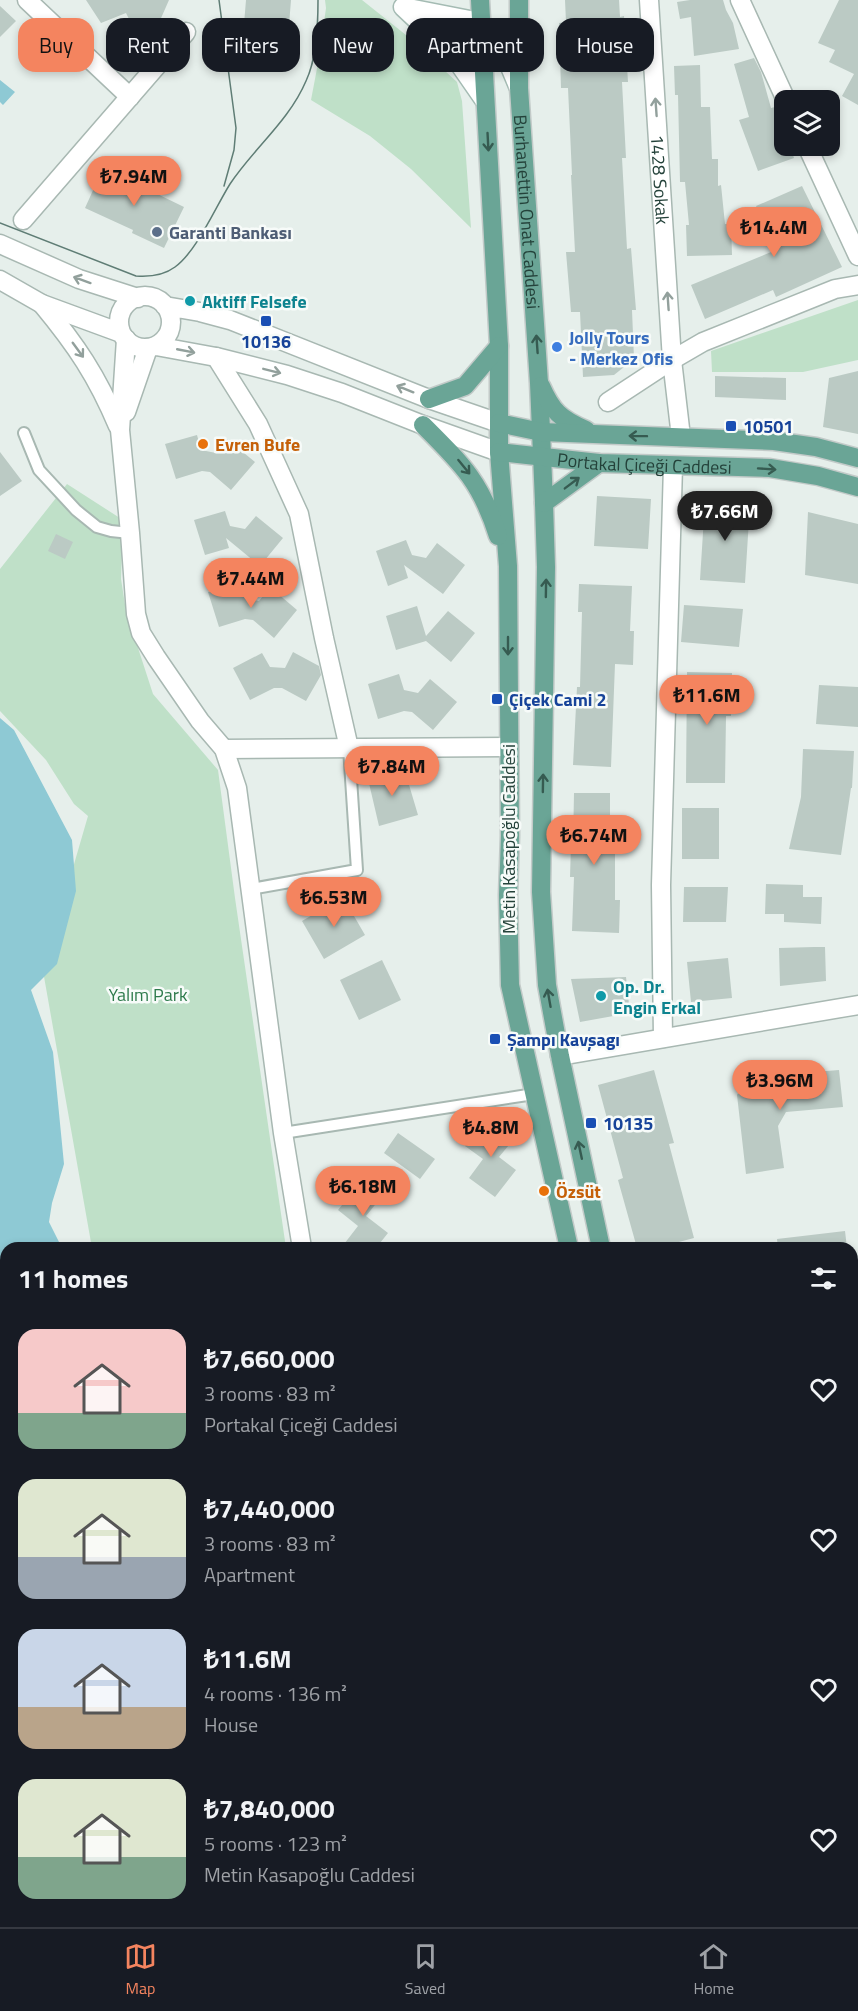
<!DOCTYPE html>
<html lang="en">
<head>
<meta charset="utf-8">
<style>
  body { margin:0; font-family:"Titillium Web",sans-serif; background:#242831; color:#f1f3f6; height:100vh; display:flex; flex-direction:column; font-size:22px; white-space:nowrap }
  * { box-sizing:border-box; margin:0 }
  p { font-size:20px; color:#9ea1a6 }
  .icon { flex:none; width:33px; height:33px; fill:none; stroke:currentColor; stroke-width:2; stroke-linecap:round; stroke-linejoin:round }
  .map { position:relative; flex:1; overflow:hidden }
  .sheet { position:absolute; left:0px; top:1242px; width:858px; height:686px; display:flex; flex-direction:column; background:#171b24; border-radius:18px 18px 0 0; box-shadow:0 3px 9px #0003 }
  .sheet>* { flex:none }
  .guide { position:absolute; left:18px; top:18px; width:822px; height:54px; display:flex; gap:12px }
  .fabs { position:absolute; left:774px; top:90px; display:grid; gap:12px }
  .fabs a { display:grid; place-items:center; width:66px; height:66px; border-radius:12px; background:#171b24; box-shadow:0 3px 9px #0003; font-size:30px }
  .price { position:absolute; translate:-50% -51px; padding:0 14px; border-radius:21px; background:#f4845f; color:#111; font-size:20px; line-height:39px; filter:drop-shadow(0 2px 3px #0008) }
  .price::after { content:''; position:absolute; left:50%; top:36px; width:18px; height:14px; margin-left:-9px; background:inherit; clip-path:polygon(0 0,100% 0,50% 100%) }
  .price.selected { background:#222; color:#fff }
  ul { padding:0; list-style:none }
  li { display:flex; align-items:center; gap:18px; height:150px; padding:0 18px }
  li span { display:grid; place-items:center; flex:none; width:168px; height:120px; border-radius:18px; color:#555 }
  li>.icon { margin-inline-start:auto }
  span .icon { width:72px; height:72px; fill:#fffc; stroke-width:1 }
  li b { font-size:26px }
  h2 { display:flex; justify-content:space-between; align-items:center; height:72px; padding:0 18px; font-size:26px }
  .chip { padding:0 21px; border-radius:18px; background:#171b24; box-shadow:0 3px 9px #0003; font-size:21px; line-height:54px }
  .chip.selected { background:#f4845f; color:#111 }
  .tab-bar { display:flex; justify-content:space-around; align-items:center; height:84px; border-top:2px solid #363941; background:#171b24; font-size:16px; color:#9ea1a6 }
  .tab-bar a { display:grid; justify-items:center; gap:3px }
  .tab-bar .selected { color:#f4845f }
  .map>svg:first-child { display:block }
  .green { fill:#bfe0c8 }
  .water { fill:#8ec9d4 }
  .building { fill:#bbcac4 }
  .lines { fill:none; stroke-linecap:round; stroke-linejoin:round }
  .service-casing { stroke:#a8b8b2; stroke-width:14 }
  .minor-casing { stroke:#a8b8b2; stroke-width:21 }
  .tertiary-casing { stroke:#a8b8b2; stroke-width:21 }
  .secondary-casing { stroke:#a4bbb3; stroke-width:21 }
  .primary-casing { stroke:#c2cac8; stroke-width:21 }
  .service { stroke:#fff; stroke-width:10 }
  .minor { stroke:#fff; stroke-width:18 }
  .tertiary { stroke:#fff; stroke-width:18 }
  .secondary { stroke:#fff; stroke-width:18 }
  .primary { stroke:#6aa596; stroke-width:18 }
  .tram { stroke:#5f7d75; stroke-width:1.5 }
  .oneway { stroke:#92a09c }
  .oneway2 { stroke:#365b51 }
  .service-dot { fill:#5c6f8a; stroke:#f7fbf9; stroke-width:2 }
  .culture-dot { fill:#0f9aa8; stroke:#f7fbf9; stroke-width:2 }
  .transit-dot { fill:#1a4fb4; stroke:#f7fbf9; stroke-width:2 }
  .shop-dot { fill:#3f7fe0; stroke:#f7fbf9; stroke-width:2 }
  .food-dot { fill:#e8710a; stroke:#f7fbf9; stroke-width:2 }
  .labels { text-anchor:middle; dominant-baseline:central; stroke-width:5; stroke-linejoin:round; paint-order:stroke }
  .street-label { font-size:18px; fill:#24423a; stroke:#f7fbf9 }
  .service-label { font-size:18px; font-weight:bold; fill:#4e5e75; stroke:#f7fbf9; text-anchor:start }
  .culture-label { font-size:18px; font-weight:bold; fill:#0d838f; stroke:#f7fbf9; text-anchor:start }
  .shop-label { font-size:18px; font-weight:bold; fill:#366cbe; stroke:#f7fbf9; text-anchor:start }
  .transit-label { font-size:18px; font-weight:bold; fill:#164399; stroke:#f7fbf9; text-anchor:start }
  .food-label { font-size:18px; font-weight:bold; fill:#c56008; stroke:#f7fbf9; text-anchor:start }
  .park-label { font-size:18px; fill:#2d7a4b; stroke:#f7fbf9 }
</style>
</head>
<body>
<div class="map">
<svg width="858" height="1927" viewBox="0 0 858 1927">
  <rect width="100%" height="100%" fill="#e6efeb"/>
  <!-- green -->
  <path class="green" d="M325,0H362L406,35L457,82L462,101L471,228L411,169L370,136L311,100L319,58L326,8Z
    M858,300V360L803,372H712L711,351Z
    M67,484L123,520L121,579L126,611L153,694L218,770L235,898L286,1248H92L43,971L88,816L74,804L46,760L0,711V569Z
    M215,1922H473L476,1927H217Z"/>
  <!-- water -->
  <path class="water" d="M0,80L15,92L3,105L0,102Z
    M0,718L14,730L72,840L76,891L57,964L31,990L53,1052L64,1164L52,1203L49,1222L62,1248H6V1922H166L172,1927H0Z"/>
  <!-- building -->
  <path class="building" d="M86,0H169L158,25L142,33H136L126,13L101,23Z
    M246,0H291L286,63L241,60Z
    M565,0H619L620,17L624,16L628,82H622L626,158H622L627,249L631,248L636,310H632L634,359L614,375L583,377L580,312H571L566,252H575L571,175H572L568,88H561L559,23L566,22Z
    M690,0H723L726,10L733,23L739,49L694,56L691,17L680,19L677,2Z
    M839,0H858V105L842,96L854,74L829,62L835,50L818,43Z
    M0,6L16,21L0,37Z
    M754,58L761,72L771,108L775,107L784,132V146H790L794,158L758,171L739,120L749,117L734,64Z
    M700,65L701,107H710L712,159H718V186L721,185L725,224H731L732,255L687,256L686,225H689L685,182H680L678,95H675L674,66Z
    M104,166L140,183L139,185L184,207L164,248L132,233L133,230L85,208Z
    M802,186L842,267L776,297L773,290L705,319L691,285L776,250L756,206Z
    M858,371V434L823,427L829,378Z
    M715,376L786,378V400L715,397Z
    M197,435L201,450L216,453L227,439L255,462L231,490L210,472L202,471L176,479L165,444Z
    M0,452L22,481L0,496Z
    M597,496L651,499L648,549L594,546Z
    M705,501L750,504L745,583L700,580Z
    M225,511L230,526L245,529L256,516L283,538L260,566L226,538L229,548L205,555L194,520Z
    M808,512L858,524V584L805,575Z
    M56,534L73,542L65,559L48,551Z
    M406,540L412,555L426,558L437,543L465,565L443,594L404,565L408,578L388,586L376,551Z
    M240,582L244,598L259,601L270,587L297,610L274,638L253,620L245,619L219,627L208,592Z
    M579,584L632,586L630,631H634L633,665L615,664L611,767L573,765L577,687H580L582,612H578Z
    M684,605L743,609L739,647L681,642Z
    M417,606L426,636L448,611L475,633L451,662L426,641L396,650L386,616Z
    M293,652L319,666L321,675L306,701L282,688H274L250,700L233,668L262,653L270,667L285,668Z
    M687,672L732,673L731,716H726L725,783H686Z
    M399,674L404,690L418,693L430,679L457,702L433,730L412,712L404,711L378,719L368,684Z
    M819,685L858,687V727L816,724Z
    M803,749L854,751L852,788H851L841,855L789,849L801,797Z
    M404,768L418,815L379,826L368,779Z
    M574,793H610V845H615V900H620L619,933L572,931L574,877H570L571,845H573Z
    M682,808H719V859H682Z
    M766,884L803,885V897H822L821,924L784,922V914H765Z
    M684,887H728L726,922H683Z
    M343,897L365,935L324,959L302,921Z
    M814,947H825L826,981L780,986L779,948Z
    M728,958L732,998L691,1002L687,962Z
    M382,960L401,1000L359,1020L340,980Z
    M626,977L630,1013L580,1022L571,979Z
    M654,1070L674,1143L669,1144L694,1238L656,1248H637L618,1180L623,1178L598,1085Z
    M839,1070L843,1107L786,1112L778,1126L784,1168L746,1174L737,1095L744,1083L753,1077Z
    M485,1119L513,1140L499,1157L516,1170L495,1197L469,1178L483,1159L465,1146Z
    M398,1133L435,1159L420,1179L384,1153Z
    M363,1179L383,1195L366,1216L388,1233L376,1248H341L358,1226L338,1210Z
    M845,1231L847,1248H778L777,1239Z"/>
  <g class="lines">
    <defs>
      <path id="service" d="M24,433L39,470L76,510L97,527L111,531L130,533
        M251,889L357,870L349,748
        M283,1133L534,1094"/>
      <g id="minor">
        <path d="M27,0L130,97"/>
        <path id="s1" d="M649,0L672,360L681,437"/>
        <path d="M740,0L786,100"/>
        <path d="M807,146L858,256"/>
        <path d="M23,220L186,32"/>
        <path d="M42,304C76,345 97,376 118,426"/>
        <path d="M126,339L120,430L130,533L136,614L141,633L156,657L200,721L224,749L237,788L283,1133L302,1248"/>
        <path d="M216,357L258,424L299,514L324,638L349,748"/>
        <path d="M608,402L672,360L703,342L835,289L858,285"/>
        <path d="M126,412L148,348"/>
        <path d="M224,749L508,747"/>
        <path d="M663,1038L661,885L673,466"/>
        <path d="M560,1056L858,1005"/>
        <path d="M852,1300L858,1299"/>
        <path d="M852,1522L858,1521"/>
        <path d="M852,1797L858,1793"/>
        <path d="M486,1922L490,1927"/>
        <path d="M609,1927L618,1922"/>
        <path d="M657,1927L666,1922"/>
      </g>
      <path id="tertiary" d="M0,244L79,279L138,298
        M0,280L42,304L121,333
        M119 322a26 26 0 1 1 52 0a26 26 0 1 1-52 0Z
        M165,306L200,312L230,320L429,399L499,423
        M156,346L216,357L287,375L342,393L423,425L499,452"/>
      <path id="secondary" d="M403,7L480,22L498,38L518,86
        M403,7L451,52L485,101"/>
      <g id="primary">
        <path d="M480,0L499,346V452L508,566L510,836L508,895L510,985L569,1248"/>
        <path id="s2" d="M519,0V88L539,383L544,503L546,567L541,892L547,985L560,1056L601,1248"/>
        <path d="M541,386C552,411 560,419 586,430"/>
        <path d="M429,399L465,386L499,346"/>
        <path d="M499,423L541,432L774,441L816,447L858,458"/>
        <path d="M423,425C462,464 481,482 498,536"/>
        <path id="s3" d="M499,452L599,463L770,468L818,476L858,487"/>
        <path d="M544,503L599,463"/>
        <path d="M852,1841L858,1849"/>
        <path d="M852,1895L858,1904"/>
      </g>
    </defs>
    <!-- service casing -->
    <use href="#service" class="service-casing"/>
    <!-- minor casing -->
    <use href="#minor" class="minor-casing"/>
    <!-- tertiary casing -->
    <use href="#tertiary" class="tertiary-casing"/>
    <!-- secondary casing -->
    <use href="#secondary" class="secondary-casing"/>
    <!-- primary casing -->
    <use href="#primary" class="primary-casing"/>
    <!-- service -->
    <use href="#service" class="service"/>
    <!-- minor -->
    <use href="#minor" class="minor"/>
    <!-- tertiary -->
    <use href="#tertiary" class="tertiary"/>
    <!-- secondary -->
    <use href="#secondary" class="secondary"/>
    <!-- primary -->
    <use href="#primary" class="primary"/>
    <!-- tram -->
    <path class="tram" d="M219,0L236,128L234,150L224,186
      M0,223L136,276C150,277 163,276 175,267C197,251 215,208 230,184C254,148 289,121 306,81C317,58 318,25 318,0"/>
  </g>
  <!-- one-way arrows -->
  <defs><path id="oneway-shaft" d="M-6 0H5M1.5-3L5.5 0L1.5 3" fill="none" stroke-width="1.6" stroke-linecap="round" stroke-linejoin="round" transform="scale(1.5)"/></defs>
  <g class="oneway">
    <use href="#oneway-shaft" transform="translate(656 107) rotate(-94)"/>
    <use href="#oneway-shaft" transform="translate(82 280) rotate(-160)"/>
    <use href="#oneway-shaft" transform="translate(668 301) rotate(-94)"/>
    <use href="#oneway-shaft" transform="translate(78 350) rotate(54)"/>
    <use href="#oneway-shaft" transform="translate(186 351) rotate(11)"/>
    <use href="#oneway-shaft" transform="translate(272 371) rotate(14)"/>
    <use href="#oneway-shaft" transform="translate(405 389) rotate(-158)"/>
  </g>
  <g class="oneway2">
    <use href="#oneway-shaft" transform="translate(488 142) rotate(87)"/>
    <use href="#oneway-shaft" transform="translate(537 344) rotate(-94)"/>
    <use href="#oneway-shaft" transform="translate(638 436) rotate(-179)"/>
    <use href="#oneway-shaft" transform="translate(464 467) rotate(51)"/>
    <use href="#oneway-shaft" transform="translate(767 469) rotate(4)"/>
    <use href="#oneway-shaft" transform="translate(572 483) rotate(-37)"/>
    <use href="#oneway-shaft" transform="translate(546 588) rotate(-89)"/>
    <use href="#oneway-shaft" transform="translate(508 646) rotate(90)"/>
    <use href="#oneway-shaft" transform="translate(543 783) rotate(-89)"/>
    <use href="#oneway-shaft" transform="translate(549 998) rotate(-100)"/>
    <use href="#oneway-shaft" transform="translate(580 1150) rotate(-102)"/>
  </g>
  <!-- markers -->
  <circle class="service-dot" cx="157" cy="232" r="6"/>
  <g class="culture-dot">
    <circle cx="190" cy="301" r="6"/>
    <circle cx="601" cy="996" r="6"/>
  </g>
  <g class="transit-dot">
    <rect x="260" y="315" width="12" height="12" rx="3"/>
    <rect x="725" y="420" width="12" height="12" rx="3"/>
    <rect x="491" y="693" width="12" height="12" rx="3"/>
    <rect x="489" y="1033" width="12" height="12" rx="3"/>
    <rect x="585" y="1117" width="12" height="12" rx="3"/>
  </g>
  <circle class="shop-dot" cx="557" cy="347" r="6"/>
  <g class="food-dot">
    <circle cx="203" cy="444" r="6"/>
    <circle cx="544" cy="1191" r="6"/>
  </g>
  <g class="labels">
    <!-- street labels -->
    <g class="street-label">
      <text stroke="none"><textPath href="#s1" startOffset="180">1428 Sokak</textPath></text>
      <text stroke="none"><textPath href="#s2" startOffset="212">Burhanettin Onat Caddesi</textPath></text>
      <text stroke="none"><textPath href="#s3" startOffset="146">Portakal Çiceği Caddesi</textPath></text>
      <text transform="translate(508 839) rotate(-90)">Metin Kasapoğlu Caddesi</text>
    </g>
    <!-- service labels -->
    <g class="service-label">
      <text x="169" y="232">Garanti Bankası</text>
    </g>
    <!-- culture labels -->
    <g class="culture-label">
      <text x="202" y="301">Aktiff Felsefe</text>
      <text x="613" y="986">Op. Dr.<tspan x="613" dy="21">Engin Erkal</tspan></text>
    </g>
    <!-- shop labels -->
    <g class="shop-label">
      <text x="569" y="337">Jolly Tours<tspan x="569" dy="21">- Merkez Ofis</tspan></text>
    </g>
    <!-- transit labels -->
    <g class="transit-label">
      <text x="266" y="341" text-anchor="middle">10136</text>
      <text x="743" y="426">10501</text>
      <text x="509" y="699">Çiçek Cami 2</text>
      <text x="507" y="1039">Şampı Kavşagı</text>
      <text x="603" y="1123">10135</text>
    </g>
    <!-- food labels -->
    <g class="food-label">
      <text x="215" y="444">Evren Bufe</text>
      <text x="556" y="1191">Özsüt</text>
    </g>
    <!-- park labels -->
    <g class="park-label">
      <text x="148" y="994">Yalım Park</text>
    </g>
  </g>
</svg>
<div class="fabs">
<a><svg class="icon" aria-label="layers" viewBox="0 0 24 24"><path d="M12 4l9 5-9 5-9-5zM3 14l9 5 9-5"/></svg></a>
</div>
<b class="price" style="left:134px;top:207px">₺7.94M</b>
<b class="price" style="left:774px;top:258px">₺14.4M</b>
<b class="price selected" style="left:725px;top:542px">₺7.66M</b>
<b class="price" style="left:251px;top:609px">₺7.44M</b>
<b class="price" style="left:707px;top:726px">₺11.6M</b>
<b class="price" style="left:392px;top:797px">₺7.84M</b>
<b class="price" style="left:594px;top:866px">₺6.74M</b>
<b class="price" style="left:334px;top:928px">₺6.53M</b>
<b class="price" style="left:780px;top:1111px">₺3.96M</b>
<b class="price" style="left:491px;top:1158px">₺4.8M</b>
<b class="price" style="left:363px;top:1217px">₺6.18M</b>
<div class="guide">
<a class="chip selected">Buy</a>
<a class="chip">Rent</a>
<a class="chip">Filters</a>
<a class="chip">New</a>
<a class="chip">Apartment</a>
<a class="chip">House</a>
</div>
<section class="sheet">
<h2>11 homes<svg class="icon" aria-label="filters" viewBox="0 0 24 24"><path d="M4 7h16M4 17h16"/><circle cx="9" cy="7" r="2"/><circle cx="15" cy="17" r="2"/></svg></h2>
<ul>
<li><span style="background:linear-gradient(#f6c9c9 70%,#7fa58c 0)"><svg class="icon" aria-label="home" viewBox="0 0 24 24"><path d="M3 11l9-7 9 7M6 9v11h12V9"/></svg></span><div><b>₺7,660,000</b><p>3 rooms · 83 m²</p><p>Portakal Çiceği Caddesi</p></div><svg class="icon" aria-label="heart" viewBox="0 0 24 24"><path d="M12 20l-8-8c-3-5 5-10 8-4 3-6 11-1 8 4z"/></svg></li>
<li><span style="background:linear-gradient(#dfe7d0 65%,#9aa5b1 0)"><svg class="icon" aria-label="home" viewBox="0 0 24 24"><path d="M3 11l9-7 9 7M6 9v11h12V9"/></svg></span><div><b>₺7,440,000</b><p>3 rooms · 83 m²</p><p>Apartment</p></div><svg class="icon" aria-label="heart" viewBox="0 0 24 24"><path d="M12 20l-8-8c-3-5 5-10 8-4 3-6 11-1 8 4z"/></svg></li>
<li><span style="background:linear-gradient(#c9d6e8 65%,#b9a48a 0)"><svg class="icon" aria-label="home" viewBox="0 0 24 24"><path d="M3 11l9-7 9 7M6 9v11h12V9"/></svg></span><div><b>₺11.6M</b><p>4 rooms · 136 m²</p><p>House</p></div><svg class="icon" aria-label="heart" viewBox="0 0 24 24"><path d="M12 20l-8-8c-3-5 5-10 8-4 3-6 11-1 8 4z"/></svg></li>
<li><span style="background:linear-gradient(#dfe7d0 65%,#7fa58c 0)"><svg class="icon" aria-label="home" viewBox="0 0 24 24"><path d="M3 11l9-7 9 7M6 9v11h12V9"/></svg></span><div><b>₺7,840,000</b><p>5 rooms · 123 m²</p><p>Metin Kasapoğlu Caddesi</p></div><svg class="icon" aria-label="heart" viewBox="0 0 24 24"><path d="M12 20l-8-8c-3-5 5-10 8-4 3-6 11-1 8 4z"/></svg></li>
</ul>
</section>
</div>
<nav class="tab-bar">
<a class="selected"><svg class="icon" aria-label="map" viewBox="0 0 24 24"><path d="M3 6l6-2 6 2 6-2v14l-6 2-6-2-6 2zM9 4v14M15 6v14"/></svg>Map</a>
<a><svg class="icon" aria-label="saved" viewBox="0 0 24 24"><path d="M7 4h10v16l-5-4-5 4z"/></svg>Saved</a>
<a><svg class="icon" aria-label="home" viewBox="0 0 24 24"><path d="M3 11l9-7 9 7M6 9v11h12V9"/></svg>Home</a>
</nav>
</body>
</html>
